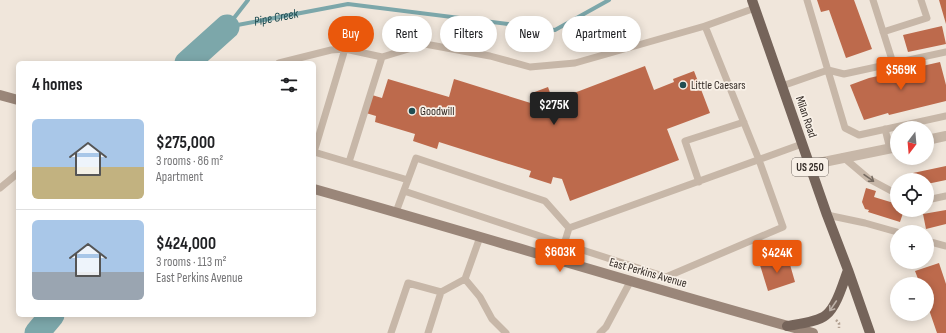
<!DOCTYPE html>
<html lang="en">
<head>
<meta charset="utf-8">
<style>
  body { margin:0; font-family:"Sofia Sans Condensed",sans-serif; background:#f6f6f6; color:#202124; height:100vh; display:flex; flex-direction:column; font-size:15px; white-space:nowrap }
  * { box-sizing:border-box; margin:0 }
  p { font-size:13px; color:#757577 }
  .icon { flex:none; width:22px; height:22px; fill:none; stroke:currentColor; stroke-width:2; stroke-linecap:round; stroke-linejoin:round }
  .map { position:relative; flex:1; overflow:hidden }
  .details { position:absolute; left:16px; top:61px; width:300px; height:256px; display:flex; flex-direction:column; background:#fff; border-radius:6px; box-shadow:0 2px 10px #0003 }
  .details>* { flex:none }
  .hud { position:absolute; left:328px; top:16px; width:380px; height:36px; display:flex; gap:8px }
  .needle { width:26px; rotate:196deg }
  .tools { position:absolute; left:890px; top:121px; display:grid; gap:8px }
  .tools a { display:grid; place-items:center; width:44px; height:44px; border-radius:50%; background:#fff; box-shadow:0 2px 10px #0003; font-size:20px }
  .price { position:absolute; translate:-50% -34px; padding:0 9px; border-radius:4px; background:#ea580c; color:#fff; font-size:13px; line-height:26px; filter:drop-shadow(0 1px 2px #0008) }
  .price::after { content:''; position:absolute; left:50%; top:24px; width:12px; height:9px; margin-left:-6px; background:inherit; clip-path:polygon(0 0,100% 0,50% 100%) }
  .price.selected { background:#222; color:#fff }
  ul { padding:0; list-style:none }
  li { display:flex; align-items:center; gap:12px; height:100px; padding:0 16px }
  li+li { border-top:1px solid #e0e0e0 }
  li span { display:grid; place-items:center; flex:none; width:112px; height:80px; border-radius:6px; color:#555 }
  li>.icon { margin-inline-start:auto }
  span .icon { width:48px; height:48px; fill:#fffc; stroke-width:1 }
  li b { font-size:17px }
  h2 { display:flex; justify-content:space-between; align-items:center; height:48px; padding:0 16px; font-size:17px }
  .chip { padding:0 14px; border-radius:18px; background:#fff; box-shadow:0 2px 10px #0003; font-size:14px; line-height:36px }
  .chip.selected { background:#ea580c; color:#fff }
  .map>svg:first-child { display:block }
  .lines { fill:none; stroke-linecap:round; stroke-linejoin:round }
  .stream { stroke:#7ca7aa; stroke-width:4 }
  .river { stroke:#7ca7aa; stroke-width:25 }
  .building { fill:#bd6a4c }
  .path { stroke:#b2a192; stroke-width:2.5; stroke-dasharray:2 2; stroke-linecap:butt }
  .service { stroke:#c7b7a8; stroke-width:7 }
  .minor { stroke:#c7b7a8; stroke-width:10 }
  .secondary { stroke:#9a8679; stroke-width:10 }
  .primary { stroke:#75645a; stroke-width:10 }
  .oneway { stroke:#766b61 }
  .oneway2 { stroke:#bdb1a8 }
  .poi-dot { fill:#204d52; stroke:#f8f0e7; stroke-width:1.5 }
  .labels { text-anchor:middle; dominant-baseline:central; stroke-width:3.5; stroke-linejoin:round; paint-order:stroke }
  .shield { fill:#f8f0e7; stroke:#6f6761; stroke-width:1 }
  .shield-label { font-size:11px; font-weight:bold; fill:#342c27 }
  .poi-label { font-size:12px; fill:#342c27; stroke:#f8f0e7; text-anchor:start }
  .street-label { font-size:12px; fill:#342c27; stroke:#f8f0e7 }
  .water-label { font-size:13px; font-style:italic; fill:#204d52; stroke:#f8f0e7 }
</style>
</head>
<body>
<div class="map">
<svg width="946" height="333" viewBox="0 0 946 333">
  <rect width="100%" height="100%" fill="#f0e6db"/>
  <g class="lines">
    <!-- stream -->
    <g class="stream">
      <path id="s1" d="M227,27L348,4L555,30L609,0"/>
      <path d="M227,27L248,0"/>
    </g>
    <!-- river -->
    <path class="river" d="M187,63L227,27
      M37,333L52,315"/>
  </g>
  <!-- building -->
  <path class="building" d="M817,0H854L872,49L846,58L829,10L821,12Z
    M939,0H946V24Z
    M942,26L946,44L908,52L903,35Z
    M940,62L946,85V101L889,115L888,113L864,120L850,85L869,78Z
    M645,66L654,90L674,82L673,79L694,71L710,113L667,129L679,160L570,201L562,179L553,177L551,184L529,177L531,171L439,142L437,149L413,141L415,134L375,122L376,116L366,113L372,95L382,98L388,79L449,97L454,79L537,105L532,93L548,87L553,101Z
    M946,166V180L927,184V180H914L913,173Z
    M866,188L876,191L874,197L897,204V210H904L900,222L868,212L869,210L865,209L862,202Z
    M946,210V224L926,229L923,214Z
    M781,258L782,263L789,261L795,282L768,291L760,265Z
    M939,263L946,284V333H937L927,304V284H920L915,271Z"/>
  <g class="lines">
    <!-- path -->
    <path class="path" d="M836,320L839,323V328"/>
    <!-- service -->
    <path class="service" d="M807,0L845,128L859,135L946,116
      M873,0L893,63
      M883,32L927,18L921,0
      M279,63L331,50L345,49L382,57
      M782,86L828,70L844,74L946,52
      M885,129L890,149
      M314,152L345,49
      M314,152L408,180
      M843,157L869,179L897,194
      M349,162L382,57L425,44L490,56L530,67L575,63L705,26
      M699,182L685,141L744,122
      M0,188L18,173
      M404,191L564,244L666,277L783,227L759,160L705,26L755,8
      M927,200L946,196
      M396,212L416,158L545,201L569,228
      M827,215L865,223L897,232
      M927,241L946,246
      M559,261L569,228L802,144
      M465,279L480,237
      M391,333L408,283L441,292L465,279L480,297L492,319L506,333
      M428,333L441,292
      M600,333L606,327L630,282"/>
    <!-- minor -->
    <path class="minor" d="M927,140L946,136
      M809,165L897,147"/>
    <!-- secondary -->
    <path class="secondary" d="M0,95L18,100
      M314,189C481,236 646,287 813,333"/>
    <!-- primary -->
    <path class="primary" d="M752,0L827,215L848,270L870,333
      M787,326C798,324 818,322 826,315C837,306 843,283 848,270"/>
  </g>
  <!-- one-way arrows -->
  <defs><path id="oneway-shaft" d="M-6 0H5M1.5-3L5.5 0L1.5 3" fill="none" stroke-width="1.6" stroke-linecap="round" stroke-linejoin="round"/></defs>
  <use class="oneway" href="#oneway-shaft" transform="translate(869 178) rotate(35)"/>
  <use class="oneway2" href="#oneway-shaft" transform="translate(833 306) rotate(124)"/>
  <!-- markers -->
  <g class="poi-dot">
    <circle cx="683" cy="85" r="4"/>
    <circle cx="412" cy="111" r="4"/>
  </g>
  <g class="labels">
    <!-- shield labels -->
    <rect class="shield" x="792" y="158" width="36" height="18" rx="3"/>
    <g class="shield-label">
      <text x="810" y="167">US 250</text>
    </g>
    <!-- poi labels -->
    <g class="poi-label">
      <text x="691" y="85">Little Caesars</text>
      <text x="420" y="111">Goodwill</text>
    </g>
    <!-- street labels -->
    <g class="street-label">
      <text transform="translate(806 117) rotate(71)">Milan Road</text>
      <text transform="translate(648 273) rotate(16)">East Perkins Avenue</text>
    </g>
    <!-- water labels -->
    <g class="water-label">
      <text stroke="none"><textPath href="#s1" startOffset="50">Pipe Creek</textPath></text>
    </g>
  </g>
</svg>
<div class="tools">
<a><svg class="needle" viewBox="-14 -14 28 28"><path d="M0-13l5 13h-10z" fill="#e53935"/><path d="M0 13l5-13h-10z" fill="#757577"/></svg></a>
<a><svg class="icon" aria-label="locate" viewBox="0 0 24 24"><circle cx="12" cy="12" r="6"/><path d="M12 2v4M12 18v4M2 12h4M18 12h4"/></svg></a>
<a>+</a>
<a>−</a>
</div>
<b class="price" style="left:901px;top:91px">$569K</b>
<b class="price selected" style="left:554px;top:126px">$275K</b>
<b class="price" style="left:560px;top:273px">$603K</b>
<b class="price" style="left:777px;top:274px">$424K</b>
<div class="hud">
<a class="chip selected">Buy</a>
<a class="chip">Rent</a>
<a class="chip">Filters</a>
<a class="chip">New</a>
<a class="chip">Apartment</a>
</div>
<section class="details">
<h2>4 homes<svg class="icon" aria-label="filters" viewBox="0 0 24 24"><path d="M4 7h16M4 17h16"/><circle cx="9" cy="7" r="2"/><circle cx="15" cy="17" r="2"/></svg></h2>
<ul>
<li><span style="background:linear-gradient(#a9c7e8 60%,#c2b280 0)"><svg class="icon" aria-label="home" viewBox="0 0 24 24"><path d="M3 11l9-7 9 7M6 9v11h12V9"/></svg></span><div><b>$275,000</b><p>3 rooms · 86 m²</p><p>Apartment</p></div></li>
<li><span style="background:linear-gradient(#a9c7e8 65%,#9aa5b1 0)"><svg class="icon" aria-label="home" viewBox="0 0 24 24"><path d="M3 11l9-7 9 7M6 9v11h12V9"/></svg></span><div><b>$424,000</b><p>3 rooms · 113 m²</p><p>East Perkins Avenue</p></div></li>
</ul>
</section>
</div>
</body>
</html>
